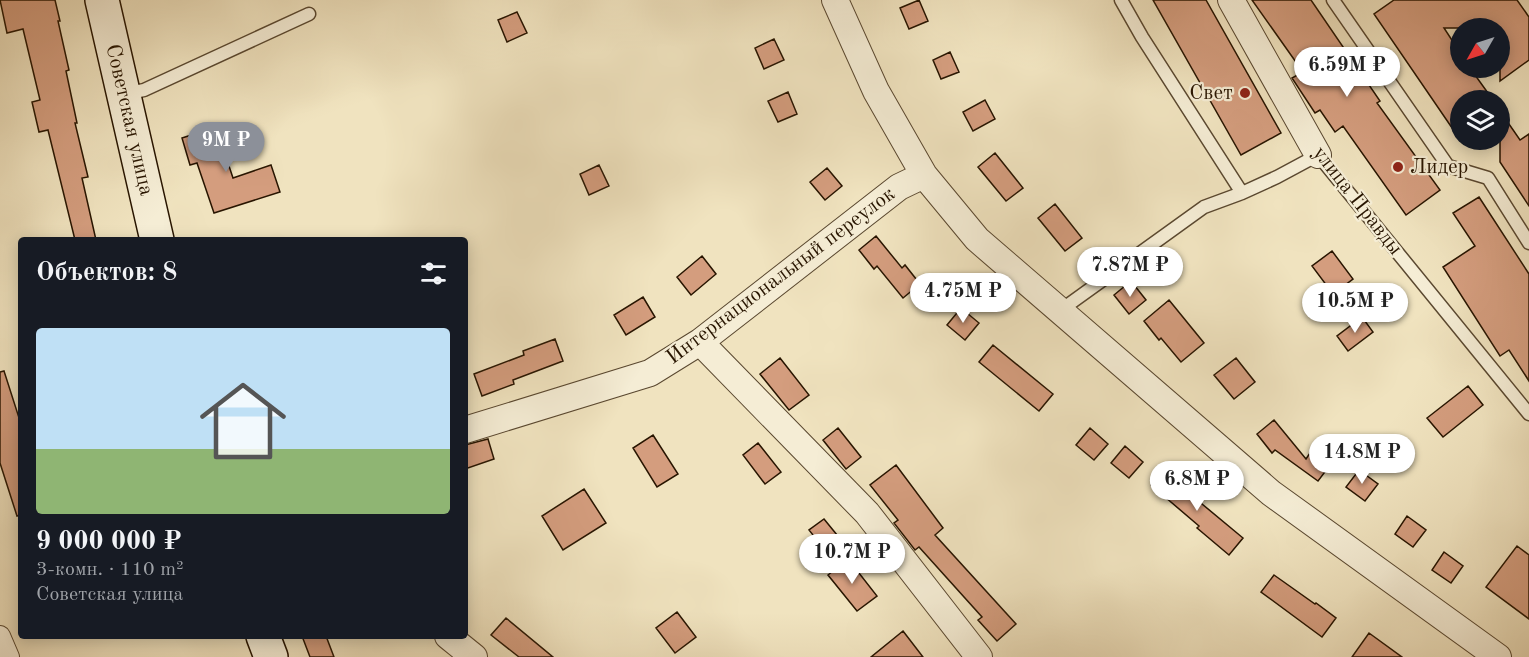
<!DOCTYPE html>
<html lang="ru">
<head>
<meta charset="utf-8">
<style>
  body { margin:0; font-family:"Old Standard TT",serif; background:#242831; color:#f1f3f6; height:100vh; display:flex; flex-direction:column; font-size:22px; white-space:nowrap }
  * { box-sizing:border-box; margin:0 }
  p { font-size:20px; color:#9ea1a6 }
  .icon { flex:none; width:33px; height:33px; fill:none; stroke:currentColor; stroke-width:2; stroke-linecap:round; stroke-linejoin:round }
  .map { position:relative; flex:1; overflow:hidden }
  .panel { position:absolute; left:18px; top:237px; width:450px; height:402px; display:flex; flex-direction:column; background:#171b24; border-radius:6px; box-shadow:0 3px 15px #0003 }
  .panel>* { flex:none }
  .needle { width:39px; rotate:231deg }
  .buttons { position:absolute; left:1450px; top:18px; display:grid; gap:12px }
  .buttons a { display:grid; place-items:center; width:60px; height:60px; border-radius:50%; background:#171b24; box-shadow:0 3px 15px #0003; font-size:30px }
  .price { position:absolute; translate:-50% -51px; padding:0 14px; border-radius:21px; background:#fff; color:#222; font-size:20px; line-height:39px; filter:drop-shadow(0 2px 3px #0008) }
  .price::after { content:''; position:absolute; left:50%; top:36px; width:18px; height:14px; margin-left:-9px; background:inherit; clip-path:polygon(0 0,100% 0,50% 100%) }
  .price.active { background:#8c9099; color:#fff }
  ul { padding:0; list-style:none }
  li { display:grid; align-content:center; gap:12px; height:318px; padding:0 18px }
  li+li { border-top:2px solid #363941 }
  li span { display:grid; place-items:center; height:186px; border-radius:6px; color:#555 }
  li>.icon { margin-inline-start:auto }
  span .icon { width:108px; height:108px; fill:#fffc; stroke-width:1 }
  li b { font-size:26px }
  h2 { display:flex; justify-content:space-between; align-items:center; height:72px; padding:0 18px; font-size:26px }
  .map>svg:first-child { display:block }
  .building { fill:#d49d7e; stroke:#281500; stroke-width:1.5 }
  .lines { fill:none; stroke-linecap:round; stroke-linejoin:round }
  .service-casing { stroke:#5a4830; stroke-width:15 }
  .pedestrian-casing { stroke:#5a4830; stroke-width:22 }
  .minor-casing { stroke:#5a4830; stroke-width:28 }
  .secondary-casing { stroke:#281500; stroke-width:36 }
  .service { stroke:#f5edd5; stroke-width:12 }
  .pedestrian { stroke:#f5edd5; stroke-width:20 }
  .minor { stroke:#f5edd5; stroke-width:26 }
  .secondary { stroke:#f5edd5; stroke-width:33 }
  .poi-dot { fill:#8f2418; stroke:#f5edd5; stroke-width:2 }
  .labels { text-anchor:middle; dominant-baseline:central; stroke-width:4.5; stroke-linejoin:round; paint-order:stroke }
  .poi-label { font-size:21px; fill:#281500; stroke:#f5edd5; text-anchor:end }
  .street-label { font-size:21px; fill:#281500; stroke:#f5edd5 }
</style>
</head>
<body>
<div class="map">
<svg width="1529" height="657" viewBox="0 0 1529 657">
  <rect width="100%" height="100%" fill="#f0e3bf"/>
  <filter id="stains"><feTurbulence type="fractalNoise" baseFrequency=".00333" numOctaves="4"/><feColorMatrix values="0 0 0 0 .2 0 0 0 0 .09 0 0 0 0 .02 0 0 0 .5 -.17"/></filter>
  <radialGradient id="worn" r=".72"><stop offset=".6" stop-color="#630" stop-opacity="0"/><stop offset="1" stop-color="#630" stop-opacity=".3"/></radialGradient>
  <!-- building -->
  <path class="building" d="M0,0H55L60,21H58L69,70L66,71L77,123H75L88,177L82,178L96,240H75L48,130L39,132L32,102L40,100L23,29L7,33Z
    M919,0L928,21L909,29L900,8Z
    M1153,0H1206L1281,133L1241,155Z
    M1252,0H1311L1380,101L1377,103L1440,190L1406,215L1343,126L1335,132L1320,110L1315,113L1292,78L1303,72Z
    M1394,0H1517L1529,17V60L1500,81V28H1444L1461,54V68H1470L1493,100H1461V141L1374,14Z
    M517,12L527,33L507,42L498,20Z
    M774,39L784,60L764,69L755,48Z
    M950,52L959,72L941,79L933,60Z
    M788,92L797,114L778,122L768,101Z
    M985,100L995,119L973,131L963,112Z
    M1500,111L1520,140L1529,134V206L1500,162Z
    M216,127L233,178L271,165L280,192L214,213L197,163L190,165L182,138Z
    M995,153L1023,188L1006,201L978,167Z
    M599,165L609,186L589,195L580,174Z
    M827,168L842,186L825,200L810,182Z
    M1479,197L1529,274V381L1509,350L1500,356L1443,267L1475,246L1453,213Z
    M1055,204L1082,238L1065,251L1038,218Z
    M876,236L902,268L905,265L920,284L903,298L877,266L874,269L859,250Z
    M1332,251L1353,279L1333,294L1312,266Z
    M702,256L716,274L691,295L677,277Z
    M1131,281L1146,300L1129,314L1114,295Z
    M643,297L655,317L626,335L614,315Z
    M1169,300L1204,343L1181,362L1161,338L1159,340L1144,321Z
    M961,308L979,323L965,340L947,325Z
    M1362,317L1373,332L1348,351L1337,336Z
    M555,339L563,361L513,380L514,384L482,396L474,374L524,355L523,351Z
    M993,345L1053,394L1039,411L979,362Z
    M780,358L809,395L789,410L760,374Z
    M1236,358L1255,382L1234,399L1214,375Z
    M4,371L21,424V515L17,516L0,463V372Z
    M1468,386L1483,405L1443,437L1427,418Z
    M1274,420L1306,459L1312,450L1331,464L1318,481L1275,450L1272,453L1257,434Z
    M838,428L861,457L846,469L823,440Z
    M1090,428L1108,444L1094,460L1076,445Z
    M653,435L678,474L657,487L633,448Z
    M488,439L494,459L465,469V445Z
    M758,443L781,472L765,484L743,455Z
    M1125,446L1143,462L1129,478L1111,463Z
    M896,465L943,528L935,535L1016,624L997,641L978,620L982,617L919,547L915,550L894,523L898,520L870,485Z
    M1165,469L1198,497L1196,499L1243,538L1229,555L1197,528L1199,526L1151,485Z
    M1359,470L1378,484L1365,501L1346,487Z
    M584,489L606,523L563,550L542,516Z
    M1407,516L1426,530L1413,547L1395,534Z
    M824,519L846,546L831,558L809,530Z
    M1517,546L1529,555V619L1486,587Z
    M1444,552L1463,566L1451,583L1432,570Z
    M848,559L877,596L857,611L828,575Z
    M1274,575L1315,604L1316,603L1336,618L1322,637L1261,592Z
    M677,612L696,637L675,653L656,628Z
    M506,618L553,657H519L491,635Z
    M903,631L923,657H871Z
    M1369,633L1402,657H1352Z
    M302,636H326L334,657H310Z"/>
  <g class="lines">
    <defs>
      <path id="service" d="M1121,0L1142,37L1242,193
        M1333,0L1448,166L1488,178L1529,243
        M124,94L144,90L309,14
        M1061,310L1204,207L1242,193L1277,177L1318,155L1529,414"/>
      <path id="pedestrian" d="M0,636L9,657"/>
      <path id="minor" d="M835,0L876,91L924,175L977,239L1271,493L1498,657
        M1231,0L1318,155
        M700,342L867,513L979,657
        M465,430L650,373L700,342L899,187L924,175
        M448,636L474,657"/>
      <path id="secondary" d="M102,0L157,240
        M263,636L271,657"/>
    </defs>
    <!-- service casing -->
    <use href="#service" class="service-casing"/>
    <!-- pedestrian casing -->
    <use href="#pedestrian" class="pedestrian-casing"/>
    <!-- minor casing -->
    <use href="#minor" class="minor-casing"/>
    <!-- secondary casing -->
    <use href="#secondary" class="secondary-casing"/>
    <!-- service -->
    <use href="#service" class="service"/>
    <!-- pedestrian -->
    <use href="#pedestrian" class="pedestrian"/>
    <!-- minor -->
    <use href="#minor" class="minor"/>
    <!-- secondary -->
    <use href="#secondary" class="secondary"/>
  </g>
  <!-- markers -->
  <g class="poi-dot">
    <circle cx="1245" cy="93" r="6"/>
    <circle cx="1398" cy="167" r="6"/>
  </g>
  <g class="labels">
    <!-- poi labels -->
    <g class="poi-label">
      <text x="1233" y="93">Свет</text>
      <text x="1410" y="167" text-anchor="start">Лидер</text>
    </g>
    <!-- street labels -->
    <g class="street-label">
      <text transform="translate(129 120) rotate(77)">Советская улица</text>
      <text transform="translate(1357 201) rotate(52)">улица Правды</text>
      <text transform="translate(781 276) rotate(-37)">Интернациональный переулок</text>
    </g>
  </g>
  <rect width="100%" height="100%" filter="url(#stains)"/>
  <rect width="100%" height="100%" fill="url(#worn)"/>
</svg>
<div class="buttons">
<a><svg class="needle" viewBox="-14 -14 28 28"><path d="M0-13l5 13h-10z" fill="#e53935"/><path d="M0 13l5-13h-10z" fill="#9ea1a6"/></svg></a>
<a><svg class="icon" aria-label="layers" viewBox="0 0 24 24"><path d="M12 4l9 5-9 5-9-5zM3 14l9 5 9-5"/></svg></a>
</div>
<b class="price" style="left:1347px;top:98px">6.59M ₽</b>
<b class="price active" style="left:226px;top:173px">9M ₽</b>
<b class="price" style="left:1130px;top:298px">7.87M ₽</b>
<b class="price" style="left:963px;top:324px">4.75M ₽</b>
<b class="price" style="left:1355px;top:334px">10.5M ₽</b>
<b class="price" style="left:1362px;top:485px">14.8M ₽</b>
<b class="price" style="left:1197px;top:512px">6.8M ₽</b>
<b class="price" style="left:852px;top:585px">10.7M ₽</b>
<section class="panel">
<h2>Объектов: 8<svg class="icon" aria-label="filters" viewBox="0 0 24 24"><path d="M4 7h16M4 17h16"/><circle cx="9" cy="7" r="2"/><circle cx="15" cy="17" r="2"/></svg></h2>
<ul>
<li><span style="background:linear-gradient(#bfe0f5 65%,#8fb573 0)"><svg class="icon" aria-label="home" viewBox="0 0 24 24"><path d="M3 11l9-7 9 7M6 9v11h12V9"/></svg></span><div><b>9 000 000 ₽</b><p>3-комн. · 110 m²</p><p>Советская улица</p></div></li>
</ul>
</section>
</div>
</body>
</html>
